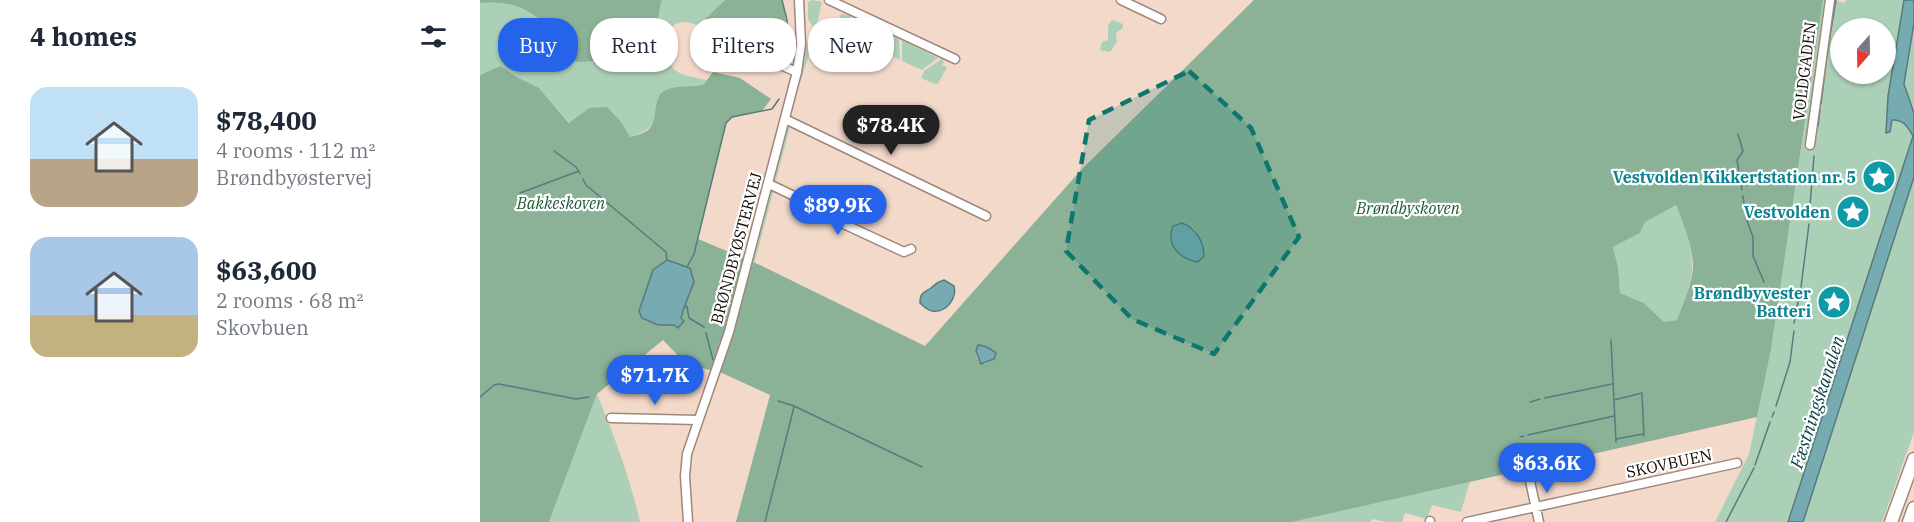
<!DOCTYPE html>
<html lang="en">
<head>
<meta charset="utf-8">
<style>
  body { margin:0; font-family:"IBM Plex Serif",serif; background:#f6f6f7; color:#1f2937; height:100vh; display:flex; flex-direction:column; font-size:22px; white-space:nowrap }
  * { box-sizing:border-box; margin:0 }
  p { font-size:20px; color:#747a83 }
  .icon { flex:none; width:33px; height:33px; fill:none; stroke:currentColor; stroke-width:2; stroke-linecap:round; stroke-linejoin:round }
  .map { position:relative; flex:1; overflow:hidden }
  .details { display:flex; flex-direction:column; background:#fff; width:480px }
  .details>* { flex:none }
  .banner { position:absolute; left:18px; top:18px; width:570px; height:54px; display:flex; gap:12px }
  .needle { width:39px; rotate:200deg }
  .buttons { position:absolute; left:1350px; top:18px; display:grid; gap:12px }
  .buttons a { display:grid; place-items:center; width:66px; height:66px; border-radius:50%; background:#fff; box-shadow:0 2px 4px #0004; font-size:30px }
  .price { position:absolute; translate:-50% -51px; padding:0 14px; border-radius:21px; background:#2563eb; color:#fff; font-size:20px; line-height:39px; filter:drop-shadow(0 2px 3px #0008) }
  .price::after { content:''; position:absolute; left:50%; top:36px; width:18px; height:14px; margin-left:-9px; background:inherit; clip-path:polygon(0 0,100% 0,50% 100%) }
  .price.current { background:#222; color:#fff }
  ul { padding:0; list-style:none }
  li { display:flex; align-items:center; gap:18px; height:150px; padding:0 30px }
  li span { display:grid; place-items:center; flex:none; width:168px; height:120px; border-radius:18px; color:#555 }
  li>.icon { margin-inline-start:auto }
  span .icon { width:72px; height:72px; fill:#fffc; stroke-width:1 }
  li b { font-size:26px }
  h2 { display:flex; justify-content:space-between; align-items:center; height:72px; padding:0 30px; font-size:26px }
  .chip { padding:0 21px; border-radius:24px; background:#fff; box-shadow:0 2px 4px #0004; font-size:21px; line-height:54px }
  .chip.current { background:#2563eb; color:#fff }
  main { display:flex; flex:1; min-height:0 }
  .map>svg:first-child { display:block }
  .green { fill:#acd0b7; fill-rule:evenodd }
  .forest { fill:#8bb196; fill-rule:evenodd }
  .water { fill:#75abb1; stroke:#577b7e; stroke-width:1.5 }
  .lines { fill:none; stroke-linecap:round; stroke-linejoin:round }
  .stream { stroke:#577b7e; stroke-width:1.5 }
  .minor-casing { stroke:#9f877a; stroke-width:11 }
  .highway-casing { stroke:#9f877a; stroke-width:15 }
  .minor { stroke:#fff; stroke-width:8 }
  .highway { stroke:#fff; stroke-width:12 }
  .marked { fill:#0f766e; fill-opacity:0.2; stroke:#0f766e; stroke-width:4.5; stroke-dasharray:12 8; stroke-linejoin:round }
  .labels { text-anchor:middle; dominant-baseline:central; stroke-width:4.5; stroke-linejoin:round; paint-order:stroke }
  .street-label { font-size:16px; fill:#120a06; stroke:#fff }
  .culture-label { font-size:16px; font-weight:bold; fill:#0d838f; stroke:#fff; text-anchor:end }
  .park-label { font-size:16px; font-style:italic; fill:#1b5935; stroke:#fff }
  .water-label { font-size:18px; font-style:italic; fill:#0e4147; stroke:#fff }
</style>
</head>
<body>
<main>
<section class="details">
<h2>4 homes<svg class="icon" aria-label="filters" viewBox="0 0 24 24"><path d="M4 7h16M4 17h16"/><circle cx="9" cy="7" r="2"/><circle cx="15" cy="17" r="2"/></svg></h2>
<ul>
<li><span style="background:linear-gradient(#bfe0f5 60%,#b9a48a 0)"><svg class="icon" aria-label="home" viewBox="0 0 24 24"><path d="M3 11l9-7 9 7M6 9v11h12V9"/></svg></span><div><b>$78,400</b><p>4 rooms · 112 m²</p><p>Brøndbyøstervej</p></div></li>
<li><span style="background:linear-gradient(#a9c7e8 65%,#c2b280 0)"><svg class="icon" aria-label="home" viewBox="0 0 24 24"><path d="M3 11l9-7 9 7M6 9v11h12V9"/></svg></span><div><b>$63,600</b><p>2 rooms · 68 m²</p><p>Skovbuen</p></div></li>
</ul>
</section>
<div class="map">
<svg width="1434" height="522" viewBox="0 0 1434 522">
  <rect width="100%" height="100%" fill="#f3d9ca"/>
  <!-- green -->
  <path class="green" d="M182,0H245L236,10L217,25C210,22 201,20 194,25C184,32 186,62 195,70C203,77 216,77 226,80L223,85L197,87L180,96C174,122 177,128 150,137L142,123L109,108L90,123L59,88L37,77L20,66L0,75V3C27,0 53,8 69,31C73,38 78,49 85,54C111,72 164,50 177,23C180,16 179,7 182,0Z
    M332,0L342,2L337,23L332,26L328,19V2Z
    M1343,0H1356L1364,3L1367,0H1434V432L1402,522H1235L1269,454L1291,350ZM1360,28H1406V74H1360Z
    M361,14L371,16L374,38L359,31L355,35L353,30Z
    M374,18L378,19L401,31L387,44L376,38Z
    M632,20L643,24V28L636,33L637,42L630,52L620,50L622,42L628,40V26Z
    M405,32L419,39L420,60L389,45Z
    M422,40L458,58L442,70L422,61Z
    M329,43L330,51L320,83L319,81L327,44Z
    M462,59L464,61L462,65L467,67L458,84H455L441,78L444,71Z
    M310,127L295,184L293,180L306,128Z
    M294,189L261,314L258,311L290,191Z
    M1195,204C1203,223 1212,244 1212,264C1213,282 1203,303 1197,320L1184,322L1164,303L1140,293L1138,267L1133,247L1160,233L1165,222Z
    M117,394C134,435 150,478 160,522H69Z
    M990,481L981,512L952,505L947,519L925,513L922,522H906L892,519L891,522H812Z"/>
  <!-- forest -->
  <path class="forest" d="M0,0H182C179,7 180,16 177,22C167,45 136,59 113,61C105,61 97,64 91,59C80,52 75,40 68,30C53,8 27,0 0,3Z
    M245,0H302C307,22 311,43 303,65L227,32L221,23Z
    M774,0H1343L1291,350L1277,417L812,522H256L290,395L242,373L206,364L183,340L117,394L69,522H0V75L20,66L37,77L59,88L89,123L109,108L127,107L142,123L150,137C156,135 163,134 168,130C179,121 172,98 184,91C195,85 211,87 223,85L233,72L260,78L291,99L282,111L252,117L246,123L218,239L280,265L445,346L601,170ZM1196,205C1203,224 1212,244 1213,265C1213,282 1203,303 1197,320L1184,322L1164,303L1140,293L1138,267L1133,247L1160,233L1165,222ZM703,223L715,230L718,237L704,257L693,246L697,224ZM501,345L513,350L511,361L504,364L497,358L496,351Z"/>
  <!-- water -->
  <path class="water" d="M1424,0H1434V23L1424,84L1434,113V177L1323,522H1308L1433,136C1428,127 1423,119 1412,120L1410,132L1406,133L1408,96Z
    M702,223C715,228 724,241 724,256L718,262C700,259 685,245 693,226Z
    M187,260L210,268L214,282L205,305L207,307H204L201,318L204,321L198,328L194,325H178L162,318L159,311L173,270Z
    M464,280L474,286C477,299 466,313 452,311C447,310 443,306 440,303C440,292 444,293 451,288C456,284 457,282 464,280Z
    M498,345C505,345 511,349 516,353L514,359L501,364L496,351Z"/>
  <g class="lines">
    <!-- stream -->
    <path class="stream" d="M302,0L307,20L308,46
      M1346,60L1356,0
      M1341,104L1346,63
      M1338,126L1340,110
      M1258,134L1263,151L1257,160L1262,190
      M74,151L96,167L100,174
      M103,179L106,185L186,252L187,260
      M40,193L99,171
      M1263,196L1266,218L1273,237V256L1284,282
      M1329,218L1334,156
      M207,267L214,254L246,123L252,117L292,109L299,99
      M1321,287L1329,224
      M207,307L209,318L224,327
      M1314,323L1320,292
      M226,333L233,360
      M1131,340L1136,442
      M0,397L14,385L19,384L96,399L109,397
      M1065,398L1132,384
      M1134,400L1162,393L1164,436
      M298,401L314,406L442,467
      M1050,402L1060,399
      M1296,406L1310,362L1314,331
      M1292,417L1294,412
      M1048,435L1134,416
      M1040,437L1044,436
      M1136,439L1163,434
      M1275,465L1290,422
      M285,522L314,407
      M1246,522L1274,468"/>
    <defs>
      <path id="minor" d="M349,0L475,59
        M641,0L681,19
        M229,37L257,41L293,62L317,72
        M305,119L506,216
        M1330,145L1350,0
        M289,184L331,204L338,212L424,252L431,249
        M131,418L218,420
        M1048,472L1059,522
        M208,522L205,476L207,454L249,332L317,72L321,44L319,0
        M950,522V521
        M987,522L1257,463"/>
      <path id="highway" d="M1411,522L1434,459
        M1429,522L1434,508"/>
    </defs>
    <!-- minor casing -->
    <use href="#minor" class="minor-casing"/>
    <!-- highway casing -->
    <use href="#highway" class="highway-casing"/>
    <!-- minor -->
    <use href="#minor" class="minor"/>
    <!-- highway -->
    <use href="#highway" class="highway"/>
  </g>
  <!-- marked area -->
  <path class="marked" d="M709,71L771,128L819,237L734,354L652,319L586,251L609,120Z"/>
  <!-- icons -->
  <defs>
    <symbol id="sight-disc" viewBox="-11 -11 22 22"><circle r="9.5" fill="#0f9aa8" stroke="#fff"/><path d="M0-6L1.8-2.2L6-1.7L2.9 1.2L3.7 5.4L0 3.3L-3.7 5.4L-2.9 1.2L-6-1.7L-1.8-2.2Z" fill="#fff"/></symbol>
  </defs>
  <g fill-rule="evenodd">
    <use href="#sight-disc" x="1380" y="158" width="38" height="38"/>
    <use href="#sight-disc" x="1354" y="193" width="38" height="38"/>
    <use href="#sight-disc" x="1335" y="283" width="38" height="38"/>
  </g>
  <g class="labels">
    <!-- street labels -->
    <g class="street-label">
      <text transform="translate(1324 71) rotate(-83)">VOLDGADEN</text>
      <text transform="translate(256 248) rotate(-75)">BRØNDBYØSTERVEJ</text>
      <text transform="translate(1189 463) rotate(-12)">SKOVBUEN</text>
    </g>
    <!-- culture labels -->
    <g class="culture-label">
      <text x="1376" y="177">Vestvolden Kikkertstation nr. 5</text>
      <text x="1350" y="212">Vestvolden</text>
      <text x="1331" y="293">Brøndbyvester<tspan x="1331" dy="18">Batteri</tspan></text>
    </g>
    <!-- park labels -->
    <g class="park-label">
      <text x="81" y="203">Bakkeskoven</text>
      <text x="928" y="208">Brøndbyskoven</text>
    </g>
    <!-- water labels -->
    <g class="water-label">
      <text transform="translate(1337 402) rotate(-72)">Fæstningskanalen</text>
    </g>
  </g>
</svg>
<div class="buttons">
<a><svg class="needle" viewBox="-14 -14 28 28"><path d="M0-13l5 13h-10z" fill="#e53935"/><path d="M0 13l5-13h-10z" fill="#747a83"/></svg></a>
</div>
<b class="price current" style="left:411px;top:156px">$78.4K</b>
<b class="price" style="left:358px;top:236px">$89.9K</b>
<b class="price" style="left:175px;top:406px">$71.7K</b>
<b class="price" style="left:1067px;top:494px">$63.6K</b>
<div class="banner">
<a class="chip current">Buy</a>
<a class="chip">Rent</a>
<a class="chip">Filters</a>
<a class="chip">New</a>
</div>
</div>
</main>
</body>
</html>
